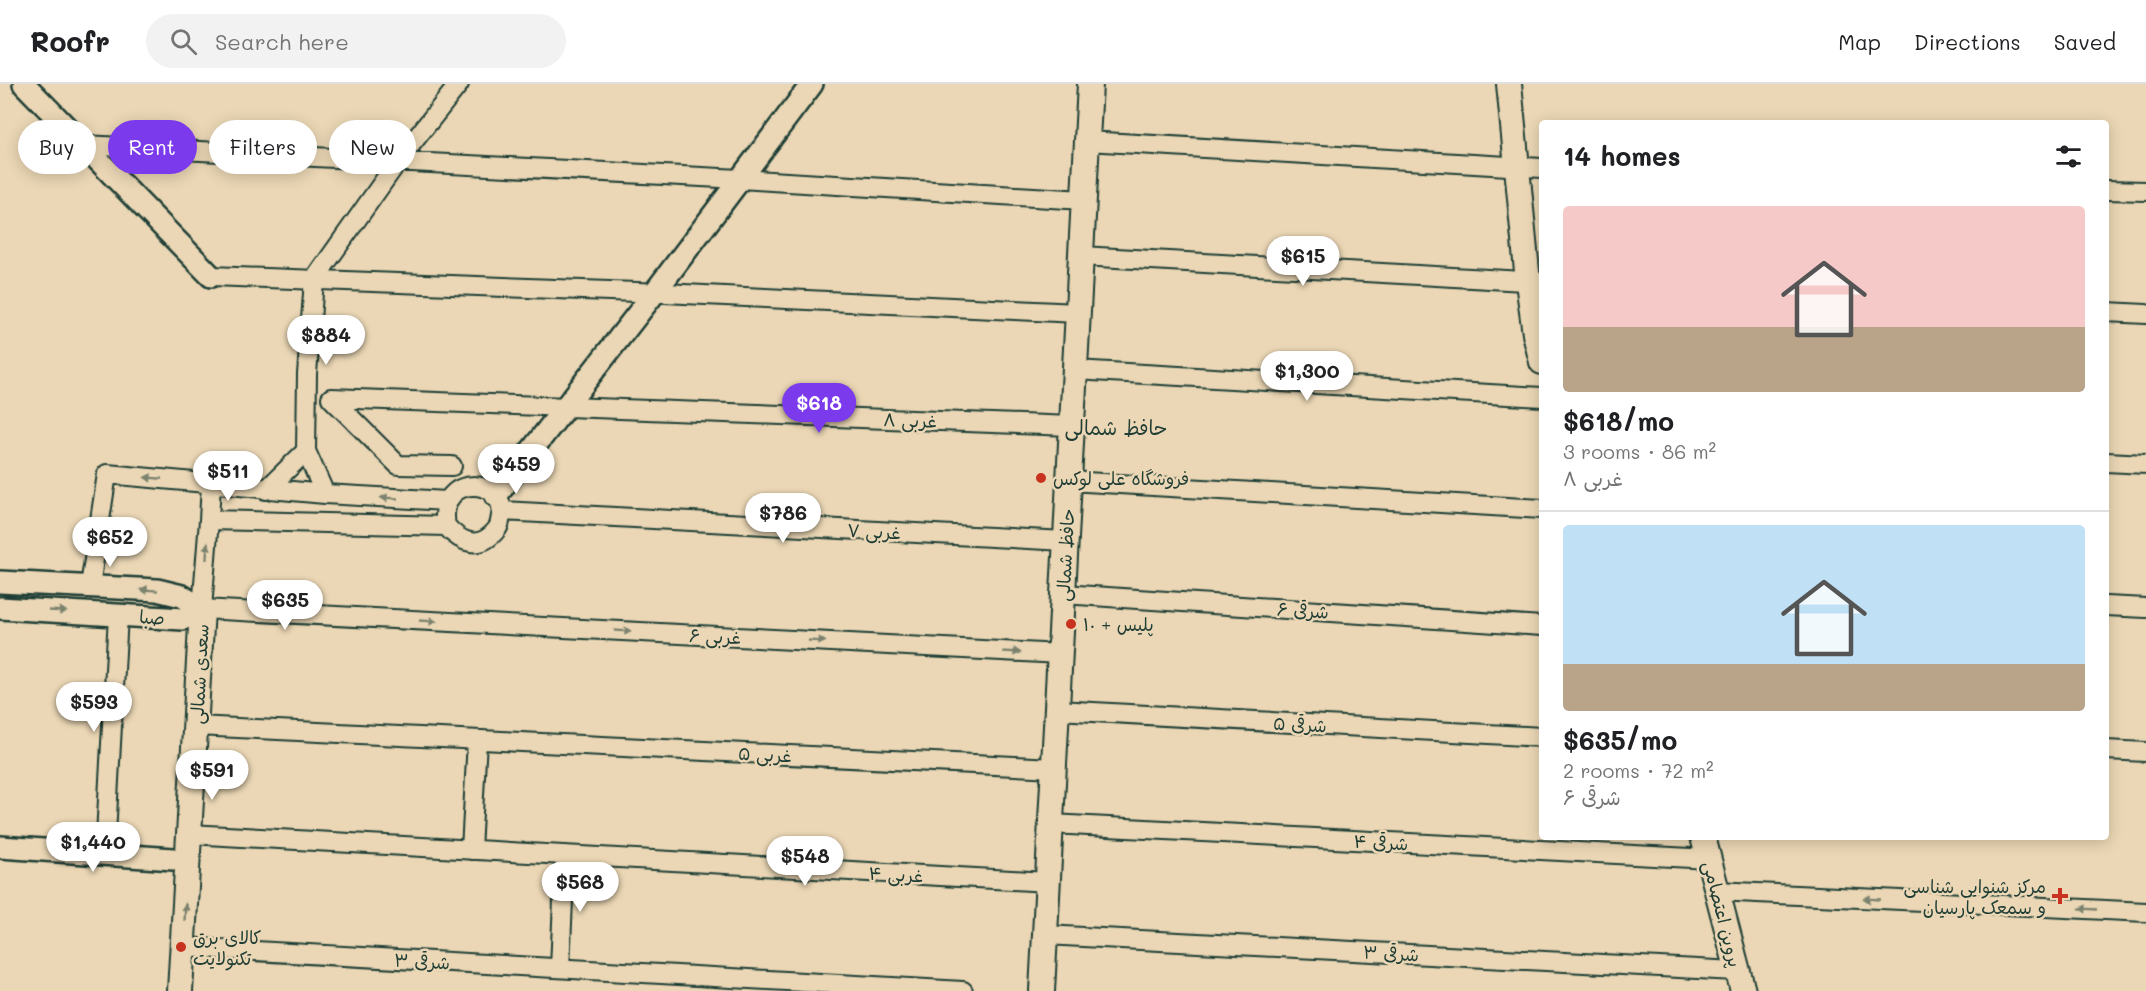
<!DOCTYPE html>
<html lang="en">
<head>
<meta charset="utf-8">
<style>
  body { margin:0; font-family:Mali,"Playpen Sans Arabic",sans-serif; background:#f2f2f2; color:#202124; height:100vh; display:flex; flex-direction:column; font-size:22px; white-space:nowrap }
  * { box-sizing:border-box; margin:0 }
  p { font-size:20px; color:#757577 }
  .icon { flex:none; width:33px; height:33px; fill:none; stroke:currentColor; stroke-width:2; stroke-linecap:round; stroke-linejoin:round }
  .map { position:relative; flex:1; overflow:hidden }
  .side { position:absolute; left:1539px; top:36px; width:570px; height:720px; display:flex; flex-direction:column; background:#fff; border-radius:6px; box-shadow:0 3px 15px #0003 }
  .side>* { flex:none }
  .hud { position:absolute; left:18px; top:36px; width:570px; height:54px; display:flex; gap:12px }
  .price { position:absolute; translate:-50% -51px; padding:0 14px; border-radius:21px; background:#fff; color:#222; font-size:20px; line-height:39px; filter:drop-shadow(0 2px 3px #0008) }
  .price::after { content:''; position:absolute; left:50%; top:36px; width:18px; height:14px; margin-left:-9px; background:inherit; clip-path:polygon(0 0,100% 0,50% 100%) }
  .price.current { background:#7c3aed; color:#fff }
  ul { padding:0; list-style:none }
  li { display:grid; align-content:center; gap:12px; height:318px; padding:0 24px }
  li+li { border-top:2px solid #e0e0e0 }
  li span { display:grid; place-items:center; height:186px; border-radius:6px; color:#555 }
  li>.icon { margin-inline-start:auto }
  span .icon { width:108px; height:108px; fill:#fffc; stroke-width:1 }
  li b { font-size:26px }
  h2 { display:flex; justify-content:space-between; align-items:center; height:72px; padding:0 24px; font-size:26px }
  .pill { padding:0 21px; border-radius:27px; background:#fff; box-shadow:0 3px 15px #0003; font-size:21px; line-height:54px }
  .pill.current { background:#7c3aed; color:#fff }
  header { display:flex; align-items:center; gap:36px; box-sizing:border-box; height:84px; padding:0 30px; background:#fff; border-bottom:2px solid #e0e0e0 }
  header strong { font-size:28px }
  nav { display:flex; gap:33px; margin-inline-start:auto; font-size:21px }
  .search { width:420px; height:54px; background:#f2f2f2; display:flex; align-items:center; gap:15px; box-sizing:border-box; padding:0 21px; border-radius:33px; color:#757577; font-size:22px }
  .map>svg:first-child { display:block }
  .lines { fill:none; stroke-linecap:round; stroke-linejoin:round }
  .minor-casing { stroke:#1f3d34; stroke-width:22 }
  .tertiary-casing { stroke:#1f3d34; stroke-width:26 }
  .secondary-casing { stroke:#1f3d34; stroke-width:28 }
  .minor { stroke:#ebd7b5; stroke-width:18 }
  .tertiary { stroke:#ebd7b5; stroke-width:21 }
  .secondary { stroke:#ebd7b5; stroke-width:24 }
  .oneway { fill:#7b826e }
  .poi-dot { fill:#c8321e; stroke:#ebd7b5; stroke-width:2 }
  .labels { text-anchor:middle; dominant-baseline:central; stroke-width:5; stroke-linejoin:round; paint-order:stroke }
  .street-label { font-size:18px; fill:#1f3d34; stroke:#ebd7b5 }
  .poi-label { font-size:18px; fill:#1f3d34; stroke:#ebd7b5; text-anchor:start }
  .neighbourhood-label { font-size:20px; fill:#1f3d34; stroke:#ebd7b5 }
</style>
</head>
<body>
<header>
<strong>Roofr</strong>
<div class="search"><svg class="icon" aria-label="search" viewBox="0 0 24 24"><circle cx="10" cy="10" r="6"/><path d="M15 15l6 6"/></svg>Search here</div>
<nav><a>Map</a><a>Directions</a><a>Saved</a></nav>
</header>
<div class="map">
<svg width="2146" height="907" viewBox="0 0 2146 907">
  <rect width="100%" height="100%" fill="#ebd7b5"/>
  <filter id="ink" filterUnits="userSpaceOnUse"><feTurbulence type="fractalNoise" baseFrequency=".0167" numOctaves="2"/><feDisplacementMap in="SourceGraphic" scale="12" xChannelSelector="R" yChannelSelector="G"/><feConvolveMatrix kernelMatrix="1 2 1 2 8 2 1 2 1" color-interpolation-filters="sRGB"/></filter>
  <g filter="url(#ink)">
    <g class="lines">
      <defs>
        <path id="minor" d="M1087,57L1542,84
          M84,61L740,95L1084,116
          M2106,106L2146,107
          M1081,172L1542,198
          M211,192L664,209L1078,229
          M314,196L398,77L459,0
          M2106,228L2146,230
          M1075,286L1542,313
          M306,367L307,290L314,196
          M2106,378L2146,380
          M452,382L398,381L331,314L1072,342
          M1069,397L1542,425
          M266,406L306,367L325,410
          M502,427L1066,457
          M209,436L211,400
          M446,442C436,387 508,394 501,432C500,437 500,441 497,445C480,467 461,459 446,442L209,436L202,525L1060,570
          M90,502L107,390L325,410L447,417
          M1063,510L1542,542
          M2106,522L2146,524
          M1057,626L1542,653
          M196,642L1054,684
          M2106,666L2146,668
          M1051,740L1710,775
          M189,750L1048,798
          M471,766L477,656
          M105,770L118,531
          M1717,807L2146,828
          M1045,851L1736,887
          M183,863L963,907
          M560,884L565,771"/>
        <path id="tertiary" d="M24,0L211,192
          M496,412L655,208L812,0
          M0,498L157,506L182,512L202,525L183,535L0,524
          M0,763L188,776"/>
        <path id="secondary" d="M1509,0L1528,198L1535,250L1542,278
          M1703,753L1743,907
          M180,907L202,525
          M1042,907L1090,0"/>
      </defs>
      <!-- minor casing -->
      <use href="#minor" class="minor-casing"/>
      <!-- tertiary casing -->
      <use href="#tertiary" class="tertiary-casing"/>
      <!-- secondary casing -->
      <use href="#secondary" class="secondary-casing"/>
      <!-- minor -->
      <use href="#minor" class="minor"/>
      <!-- tertiary -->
      <use href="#tertiary" class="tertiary"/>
      <!-- secondary -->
      <use href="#secondary" class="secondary"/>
    </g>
    <!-- one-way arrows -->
    <defs><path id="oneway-solid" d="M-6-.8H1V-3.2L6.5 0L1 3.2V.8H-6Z" transform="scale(1.5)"/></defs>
    <g class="oneway">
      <use href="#oneway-solid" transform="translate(153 394) rotate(-175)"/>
      <use href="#oneway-solid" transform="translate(389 414) rotate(-177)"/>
      <use href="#oneway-solid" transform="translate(207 467) rotate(-86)"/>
      <use href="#oneway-solid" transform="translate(149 506) rotate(-176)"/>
      <use href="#oneway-solid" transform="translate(58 527) rotate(3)"/>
      <use href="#oneway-solid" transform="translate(428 537) rotate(3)"/>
      <use href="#oneway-solid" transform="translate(623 547) rotate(3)"/>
      <use href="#oneway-solid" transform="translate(817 557) rotate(3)"/>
      <use href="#oneway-solid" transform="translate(1012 568) rotate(3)"/>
      <use href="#oneway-solid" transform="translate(1872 815) rotate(-177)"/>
      <use href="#oneway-solid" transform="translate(2088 825) rotate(-177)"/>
      <use href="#oneway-solid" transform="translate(185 828) rotate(-87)"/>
    </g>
  </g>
  <!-- markers -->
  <g class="poi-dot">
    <circle cx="1041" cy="394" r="6"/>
    <circle cx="1071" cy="540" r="6"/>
    <path d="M2057 803h6v6h6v6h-6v6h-6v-6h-6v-6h6z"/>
    <circle cx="181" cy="863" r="6"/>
  </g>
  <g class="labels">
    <!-- street labels -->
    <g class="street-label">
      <text transform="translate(910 336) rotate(2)">۸ غربی</text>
      <text transform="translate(874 447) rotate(3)">۷ غربی</text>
      <text transform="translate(1065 471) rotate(-87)">حافظ شمالی</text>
      <text transform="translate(1303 526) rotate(4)">۶ شرقی</text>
      <text transform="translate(152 533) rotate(4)">صبا</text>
      <text transform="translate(715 552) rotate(3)">۶ غربی</text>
      <text transform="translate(199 590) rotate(-87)">سعدی شمالی</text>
      <text transform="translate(1300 640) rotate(3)">۵ شرقی</text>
      <text transform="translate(765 670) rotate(3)">۵ غربی</text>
      <text transform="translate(1381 758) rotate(3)">۴ شرقی</text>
      <text transform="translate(896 790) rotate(3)">۴ غربی</text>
      <text transform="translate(1723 830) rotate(76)">پروین اعتصامی</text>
      <text transform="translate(1391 869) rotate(3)">۳ شرقی</text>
      <text transform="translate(422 877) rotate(3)">۳ شرقی</text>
    </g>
    <!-- poi labels -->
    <g class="poi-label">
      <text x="1053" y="394">فروشگاه علی لوکس</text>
      <text x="1083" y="540">پلیس + ۱۰</text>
      <text x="2046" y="802" text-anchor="end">مرکز شنوایی شناسی<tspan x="2046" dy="21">و سمعک پارسیان</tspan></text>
      <text x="193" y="853">کالای برق<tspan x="193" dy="21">تکنولایت</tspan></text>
    </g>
    <!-- neighbourhood labels -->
    <g class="neighbourhood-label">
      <text x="1116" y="343">حافظ شمالی</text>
    </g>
  </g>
</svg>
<b class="price" style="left:1303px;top:203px">$615</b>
<b class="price" style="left:326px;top:282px">$884</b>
<b class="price" style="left:1307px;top:318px">$1,300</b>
<b class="price current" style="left:819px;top:350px">$618</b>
<b class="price" style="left:516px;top:411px">$459</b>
<b class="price" style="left:228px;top:418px">$511</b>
<b class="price" style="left:783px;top:460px">$786</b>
<b class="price" style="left:110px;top:484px">$652</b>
<b class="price" style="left:285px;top:547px">$635</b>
<b class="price" style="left:94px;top:649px">$593</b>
<b class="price" style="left:212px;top:717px">$591</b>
<b class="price" style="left:93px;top:789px">$1,440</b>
<b class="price" style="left:805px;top:803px">$548</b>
<b class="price" style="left:580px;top:829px">$568</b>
<div class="hud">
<a class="pill">Buy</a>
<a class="pill current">Rent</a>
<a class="pill">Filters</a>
<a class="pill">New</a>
</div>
<section class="side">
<h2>14 homes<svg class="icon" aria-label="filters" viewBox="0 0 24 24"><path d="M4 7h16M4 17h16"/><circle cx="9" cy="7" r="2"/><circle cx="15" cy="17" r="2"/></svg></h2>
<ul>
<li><span style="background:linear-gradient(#f6c9c9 65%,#b9a48a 0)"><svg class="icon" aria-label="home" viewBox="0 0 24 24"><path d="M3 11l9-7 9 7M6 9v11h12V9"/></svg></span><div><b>$618/mo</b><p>3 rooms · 86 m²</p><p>۸ غربی</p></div></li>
<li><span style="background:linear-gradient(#bfe0f5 75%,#b9a48a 0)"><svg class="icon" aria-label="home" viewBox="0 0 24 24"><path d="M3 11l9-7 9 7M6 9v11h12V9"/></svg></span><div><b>$635/mo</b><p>2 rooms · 72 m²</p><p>۶ شرقی</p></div></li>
</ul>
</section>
</div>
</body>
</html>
